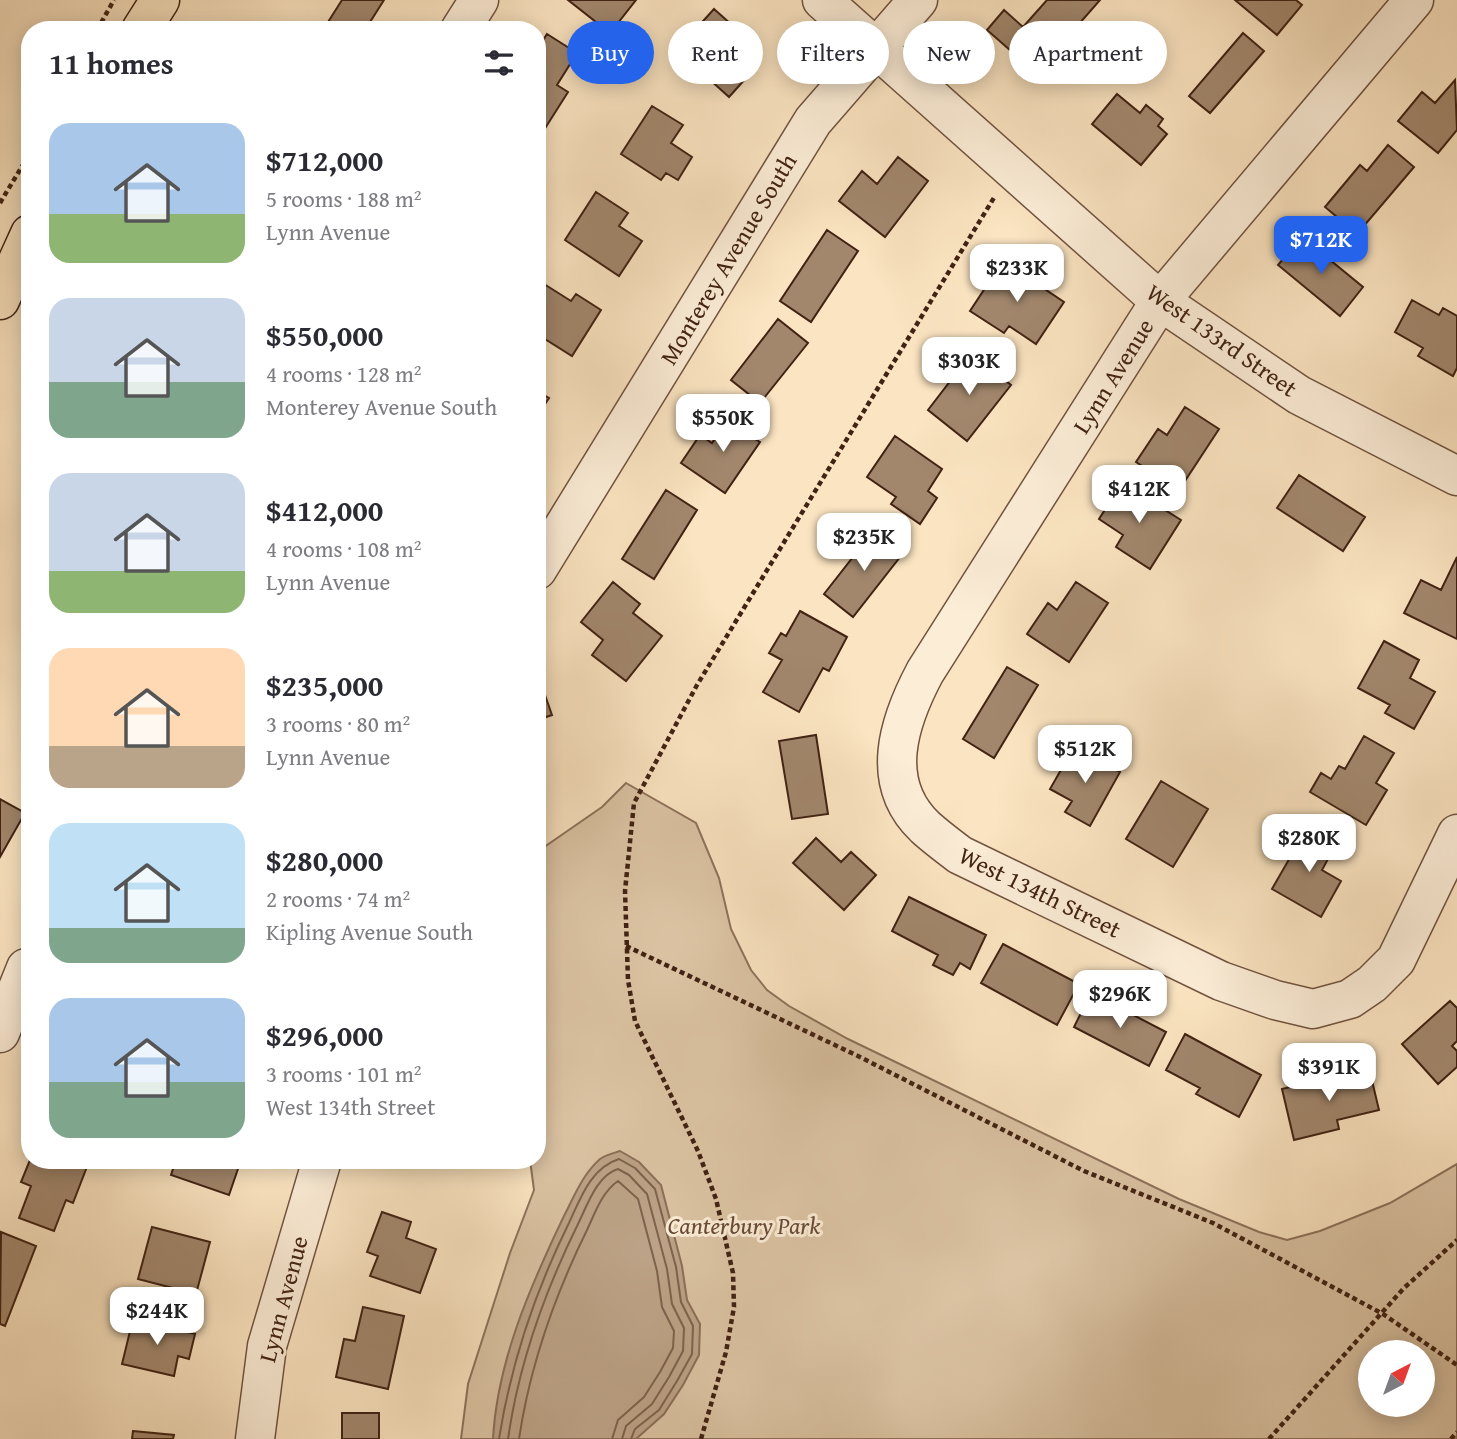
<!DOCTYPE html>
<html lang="en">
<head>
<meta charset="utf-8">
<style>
  body { margin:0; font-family:"Gentium Book Plus",serif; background:#f2f2f3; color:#2b2b33; height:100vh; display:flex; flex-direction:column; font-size:26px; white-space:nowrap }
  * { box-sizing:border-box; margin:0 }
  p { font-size:23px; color:#7c7c81 }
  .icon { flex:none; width:38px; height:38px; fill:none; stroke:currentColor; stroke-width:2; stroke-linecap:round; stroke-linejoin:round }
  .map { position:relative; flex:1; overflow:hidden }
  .drawer { position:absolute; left:21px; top:21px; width:525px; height:1148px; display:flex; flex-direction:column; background:#fff; border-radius:28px; box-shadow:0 4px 18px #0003 }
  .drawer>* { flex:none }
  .banner { position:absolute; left:567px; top:21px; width:665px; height:63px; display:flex; gap:14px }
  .needle { width:46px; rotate:41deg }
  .buttons { position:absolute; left:1358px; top:1340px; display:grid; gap:14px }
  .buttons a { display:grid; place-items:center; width:77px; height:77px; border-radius:50%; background:#fff; box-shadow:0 4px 18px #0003; font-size:35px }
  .price { position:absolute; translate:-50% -60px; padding:0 16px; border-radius:14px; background:#fff; color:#222; font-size:23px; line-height:46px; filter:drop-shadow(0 2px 4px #0008) }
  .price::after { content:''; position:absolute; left:50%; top:42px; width:21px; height:16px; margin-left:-10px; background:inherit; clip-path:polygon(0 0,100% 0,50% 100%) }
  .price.on { background:#2563eb; color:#fff }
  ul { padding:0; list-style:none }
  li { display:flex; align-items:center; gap:21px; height:175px; padding:0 28px }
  li span { display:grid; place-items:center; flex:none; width:196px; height:140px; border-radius:21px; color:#555 }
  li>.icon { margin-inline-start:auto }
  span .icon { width:84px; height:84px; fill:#fffc; stroke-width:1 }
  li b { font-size:30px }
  h2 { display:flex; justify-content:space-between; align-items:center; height:84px; padding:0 28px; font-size:30px }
  .chip { padding:0 24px; border-radius:32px; background:#fff; box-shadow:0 4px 18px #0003; font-size:24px; line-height:63px }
  .chip.on { background:#2563eb; color:#fff }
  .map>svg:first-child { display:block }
  .green { fill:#dbc3a3; stroke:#8e725b; stroke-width:2; fill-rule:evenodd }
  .water { fill:#bca286; stroke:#8b6f58; stroke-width:2 }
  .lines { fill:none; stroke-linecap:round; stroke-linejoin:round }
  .shore { stroke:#7e624c; stroke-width:2 }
  .building { fill:#a2876d; stroke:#412213; stroke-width:2 }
  .minor-casing { stroke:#70523e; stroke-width:41 }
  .major-casing { stroke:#412213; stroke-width:41 }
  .path { stroke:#412213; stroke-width:4.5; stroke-dasharray:5 3.5; stroke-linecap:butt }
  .minor { stroke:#fcedd7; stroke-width:38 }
  .major { stroke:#fbe4c1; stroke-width:38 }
  .labels { text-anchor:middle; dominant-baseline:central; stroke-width:6; stroke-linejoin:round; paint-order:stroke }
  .street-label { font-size:24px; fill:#412213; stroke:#fcedd7 }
  .park-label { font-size:24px; font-style:italic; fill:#684a37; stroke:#fcedd7 }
</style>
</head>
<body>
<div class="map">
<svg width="1457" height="1439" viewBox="0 0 1457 1439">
  <rect width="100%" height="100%" fill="#fbe4c1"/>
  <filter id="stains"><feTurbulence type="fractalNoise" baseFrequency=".00286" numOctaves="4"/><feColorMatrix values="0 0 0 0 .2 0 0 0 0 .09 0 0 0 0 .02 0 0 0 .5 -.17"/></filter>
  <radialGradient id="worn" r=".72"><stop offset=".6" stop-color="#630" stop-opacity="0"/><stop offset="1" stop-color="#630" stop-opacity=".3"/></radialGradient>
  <!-- green -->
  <path class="green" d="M626,783L696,823L719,878L731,929L751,970L767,990L789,1006L848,1039L1179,1199L1259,1232L1287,1240L1320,1231L1390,1203L1457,1164V1439H461L468,1384L510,1253L534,1190L530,1160H537V852L602,807ZM1370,1353H1423V1405H1370Z"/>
  <!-- water -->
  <path class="water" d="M620,1151L639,1162L661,1185L682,1266L687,1300L700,1324L699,1355L683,1385L664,1414L636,1439H493C497,1362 530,1287 563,1218C574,1197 582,1175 600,1159C605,1155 614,1153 620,1151Z"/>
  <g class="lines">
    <!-- shore -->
    <path class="shore" d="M499,1439C511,1363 534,1294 568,1225C580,1200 590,1168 619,1159L635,1168L655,1189L676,1267L681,1302L693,1326L692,1354L677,1381L659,1410L635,1429L631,1439
      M508,1439C519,1362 544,1293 578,1224C587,1206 597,1175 618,1169L629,1175L647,1194L667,1269L672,1304L684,1328L683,1351L669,1377L652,1404L626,1426L622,1439
      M519,1439C530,1365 554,1297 587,1230C595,1213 602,1192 618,1181L638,1199L657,1271L662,1307L674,1331L673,1348L660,1372L644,1397L618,1420L612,1439"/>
  </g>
  <!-- building -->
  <path class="building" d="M342,0H384L365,30H323Z
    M568,0H636L610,33Z
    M1047,0H1100L1036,73L987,30L1004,10L1023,27Z
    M1235,0H1296L1302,5L1277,35Z
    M714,9L741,33L730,45L755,68L729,97L677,50Z
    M1243,33L1264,51L1210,113L1189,96Z
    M547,34L577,53L557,85L568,92L544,130L537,126V50Z
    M1455,80L1457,130L1438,153L1398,121L1422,92L1435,103Z
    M1117,94L1140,113L1146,105L1163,119L1158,126L1167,134L1141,165L1092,124Z
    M652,106L683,125L671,143L692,157L678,180L666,173L661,180L621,154Z
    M1388,145L1414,167L1357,234L1325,207L1360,165L1367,171Z
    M898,157L928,181L885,237L839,201L862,171L877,184Z
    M596,192L628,213L619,226L642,241L619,276L565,240Z
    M827,230L858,251L811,322L780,301Z
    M1302,237L1363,287L1340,316L1278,265Z
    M1003,261L1064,302L1036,344L1009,326L1004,333L970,311Z
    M544,284L571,301L576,294L601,310L572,356L537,334V294Z
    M1412,300L1439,315L1443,308L1457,316V368L1453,376L1418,356L1423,348L1395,332Z
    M778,319L808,343L760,403L731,380Z
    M971,354L1011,385L967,441L928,410Z
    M537,391L549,398L537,416Z
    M1185,407L1219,429L1179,490L1136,462L1158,429L1167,435Z
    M730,415L759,434L755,439L760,442L725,493L681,463L700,435L712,443Z
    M895,436L942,469L928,491L937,498L920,524L891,504L896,497L867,477Z
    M1299,475L1365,517L1343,551L1277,508Z
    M1122,483L1181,520L1150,569L1116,547L1123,535L1099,519Z
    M666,490L697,510L654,579L622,559Z
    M875,529L904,552L853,617L824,594Z
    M1457,557V639L1404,613L1421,580L1441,590Z
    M613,582L640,604L633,613L662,636L626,681L592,655L603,640L581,622Z
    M1076,582L1108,603L1069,662L1027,634L1048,603L1057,610Z
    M800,611L847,637L829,671L823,668L799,712L763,692L782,660L769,653L781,633L786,636Z
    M1384,641L1419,660L1410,678L1435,692L1414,729L1385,713L1390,705L1358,688Z
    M1007,667L1038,685L994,758L963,739Z
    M537,672L552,715L537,720Z
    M816,735L828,814L792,819L779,741Z
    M1364,736L1394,753L1376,783L1387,790L1366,825L1310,792L1321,773L1331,779L1339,766L1345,769Z
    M1074,747L1120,772L1090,826L1065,812L1072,801L1050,789Z
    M1161,781L1208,809L1173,867L1126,839Z
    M0,799L25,813L0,857Z
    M1307,828L1336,844L1322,870L1341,881L1321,917L1272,889Z
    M816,838L841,862L851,852L876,875L844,910L793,863Z
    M909,897L986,935L970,969L960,963L953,975L933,965L938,955L892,931Z
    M1003,944L1079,984L1057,1025L981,983Z
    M1091,993L1166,1032L1149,1066L1074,1027Z
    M1450,1001L1457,1008V1041L1452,1046L1457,1051V1067L1438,1084L1402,1044Z
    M1185,1034L1261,1075L1239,1117L1196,1094L1200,1088L1166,1070Z
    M1369,1068L1379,1110L1337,1120L1339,1129L1294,1140L1282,1089Z
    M30,1160H79L88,1164L73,1203L66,1200L54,1231L19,1218L31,1186L21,1182Z
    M176,1160H241L229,1195L171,1175Z
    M404,1160H477V1163L405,1168Z
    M382,1212L411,1222L406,1238L436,1249L420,1293L370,1276L378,1256L367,1252Z
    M152,1227L210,1242L196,1294L138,1279Z
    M1,1232L36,1246L5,1326L0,1324Z
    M363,1307L404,1316L388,1389L336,1377L344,1339L355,1341Z
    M133,1319L195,1334L189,1359L178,1356L174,1376L122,1364Z
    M342,1413H379V1439H342Z
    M133,1431L174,1435L173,1439H132Z"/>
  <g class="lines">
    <defs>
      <path id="minor" d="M822,0L1160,301L1299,395L1457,476
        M1414,0L1160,301L925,672C899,721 878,782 925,827C936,837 948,846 960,855L1221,981L1275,1000L1313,1009L1350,999L1372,984L1396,960L1457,834
        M460,30L479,0
        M537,570L813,121L918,0
        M0,1033L26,968
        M255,1439L267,1346L322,1160"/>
      <path id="major" d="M141,30L160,0
        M0,300L30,234"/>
    </defs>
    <!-- minor casing -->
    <use href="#minor" class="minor-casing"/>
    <!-- major casing -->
    <use href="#major" class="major-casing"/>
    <!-- path -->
    <path class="path" d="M97,30L114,0
      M0,203L30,153
      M626,946L858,1056L1084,1171L1213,1223L1383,1314L1457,1365
      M701,1439L726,1352L734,1307L733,1273L716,1199L698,1151L635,1021L628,980L625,891L634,803L697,685L995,196
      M1269,1439L1404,1288L1457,1240
      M1451,1439L1457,1432"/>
    <!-- minor -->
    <use href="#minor" class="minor"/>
    <!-- major -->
    <use href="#major" class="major"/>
  </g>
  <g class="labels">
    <!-- street labels -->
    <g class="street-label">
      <text transform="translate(728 259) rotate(-59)">Monterey Avenue South</text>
      <text transform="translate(1222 340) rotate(35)">West 133rd Street</text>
      <text transform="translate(1113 376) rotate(-58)">Lynn Avenue</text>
      <text transform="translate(1040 892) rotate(26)">West 134th Street</text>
      <text transform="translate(283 1299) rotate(-75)">Lynn Avenue</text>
    </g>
    <!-- park labels -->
    <g class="park-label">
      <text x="744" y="1225">Canterbury Park</text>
    </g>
  </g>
  <rect width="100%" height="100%" filter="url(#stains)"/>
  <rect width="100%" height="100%" fill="url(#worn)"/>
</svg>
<div class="buttons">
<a><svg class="needle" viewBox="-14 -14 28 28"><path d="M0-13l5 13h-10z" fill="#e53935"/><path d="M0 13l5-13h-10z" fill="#7c7c81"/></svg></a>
</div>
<b class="price on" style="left:1321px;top:276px">$712K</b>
<b class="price" style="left:1017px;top:304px">$233K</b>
<b class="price" style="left:969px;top:397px">$303K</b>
<b class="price" style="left:723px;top:454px">$550K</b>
<b class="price" style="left:1139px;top:525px">$412K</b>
<b class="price" style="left:864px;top:573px">$235K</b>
<b class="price" style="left:1085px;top:785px">$512K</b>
<b class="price" style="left:1309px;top:874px">$280K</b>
<b class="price" style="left:1120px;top:1030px">$296K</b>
<b class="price" style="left:1329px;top:1103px">$391K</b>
<b class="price" style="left:157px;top:1347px">$244K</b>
<div class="banner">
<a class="chip on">Buy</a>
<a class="chip">Rent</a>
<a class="chip">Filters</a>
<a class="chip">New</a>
<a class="chip">Apartment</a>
</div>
<section class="drawer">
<h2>11 homes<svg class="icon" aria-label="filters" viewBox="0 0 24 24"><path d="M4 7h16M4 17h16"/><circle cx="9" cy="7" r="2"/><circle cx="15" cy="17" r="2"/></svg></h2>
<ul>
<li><span style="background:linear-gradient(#a9c7e8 65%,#8fb573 0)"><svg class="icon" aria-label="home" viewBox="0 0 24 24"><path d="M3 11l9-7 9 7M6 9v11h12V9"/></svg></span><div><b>$712,000</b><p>5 rooms · 188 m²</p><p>Lynn Avenue</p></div></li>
<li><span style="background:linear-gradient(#c9d6e8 60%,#7fa58c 0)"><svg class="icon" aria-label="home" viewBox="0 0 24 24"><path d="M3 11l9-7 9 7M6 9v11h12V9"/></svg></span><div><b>$550,000</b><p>4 rooms · 128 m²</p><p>Monterey Avenue South</p></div></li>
<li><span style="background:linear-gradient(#c9d6e8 70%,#8fb573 0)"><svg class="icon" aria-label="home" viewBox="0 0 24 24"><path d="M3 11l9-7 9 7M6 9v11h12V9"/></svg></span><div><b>$412,000</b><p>4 rooms · 108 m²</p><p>Lynn Avenue</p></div></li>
<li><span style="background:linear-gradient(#ffd9b3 70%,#b9a48a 0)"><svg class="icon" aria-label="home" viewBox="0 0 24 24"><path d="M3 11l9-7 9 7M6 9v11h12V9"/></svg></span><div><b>$235,000</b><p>3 rooms · 80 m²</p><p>Lynn Avenue</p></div></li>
<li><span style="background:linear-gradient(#bfe0f5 75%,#7fa58c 0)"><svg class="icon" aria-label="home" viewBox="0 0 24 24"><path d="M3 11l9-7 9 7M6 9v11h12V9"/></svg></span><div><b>$280,000</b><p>2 rooms · 74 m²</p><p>Kipling Avenue South</p></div></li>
<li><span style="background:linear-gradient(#a9c7e8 60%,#7fa58c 0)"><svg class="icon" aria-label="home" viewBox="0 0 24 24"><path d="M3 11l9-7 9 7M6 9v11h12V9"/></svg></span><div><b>$296,000</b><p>3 rooms · 101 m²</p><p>West 134th Street</p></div></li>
</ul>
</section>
</div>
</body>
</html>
